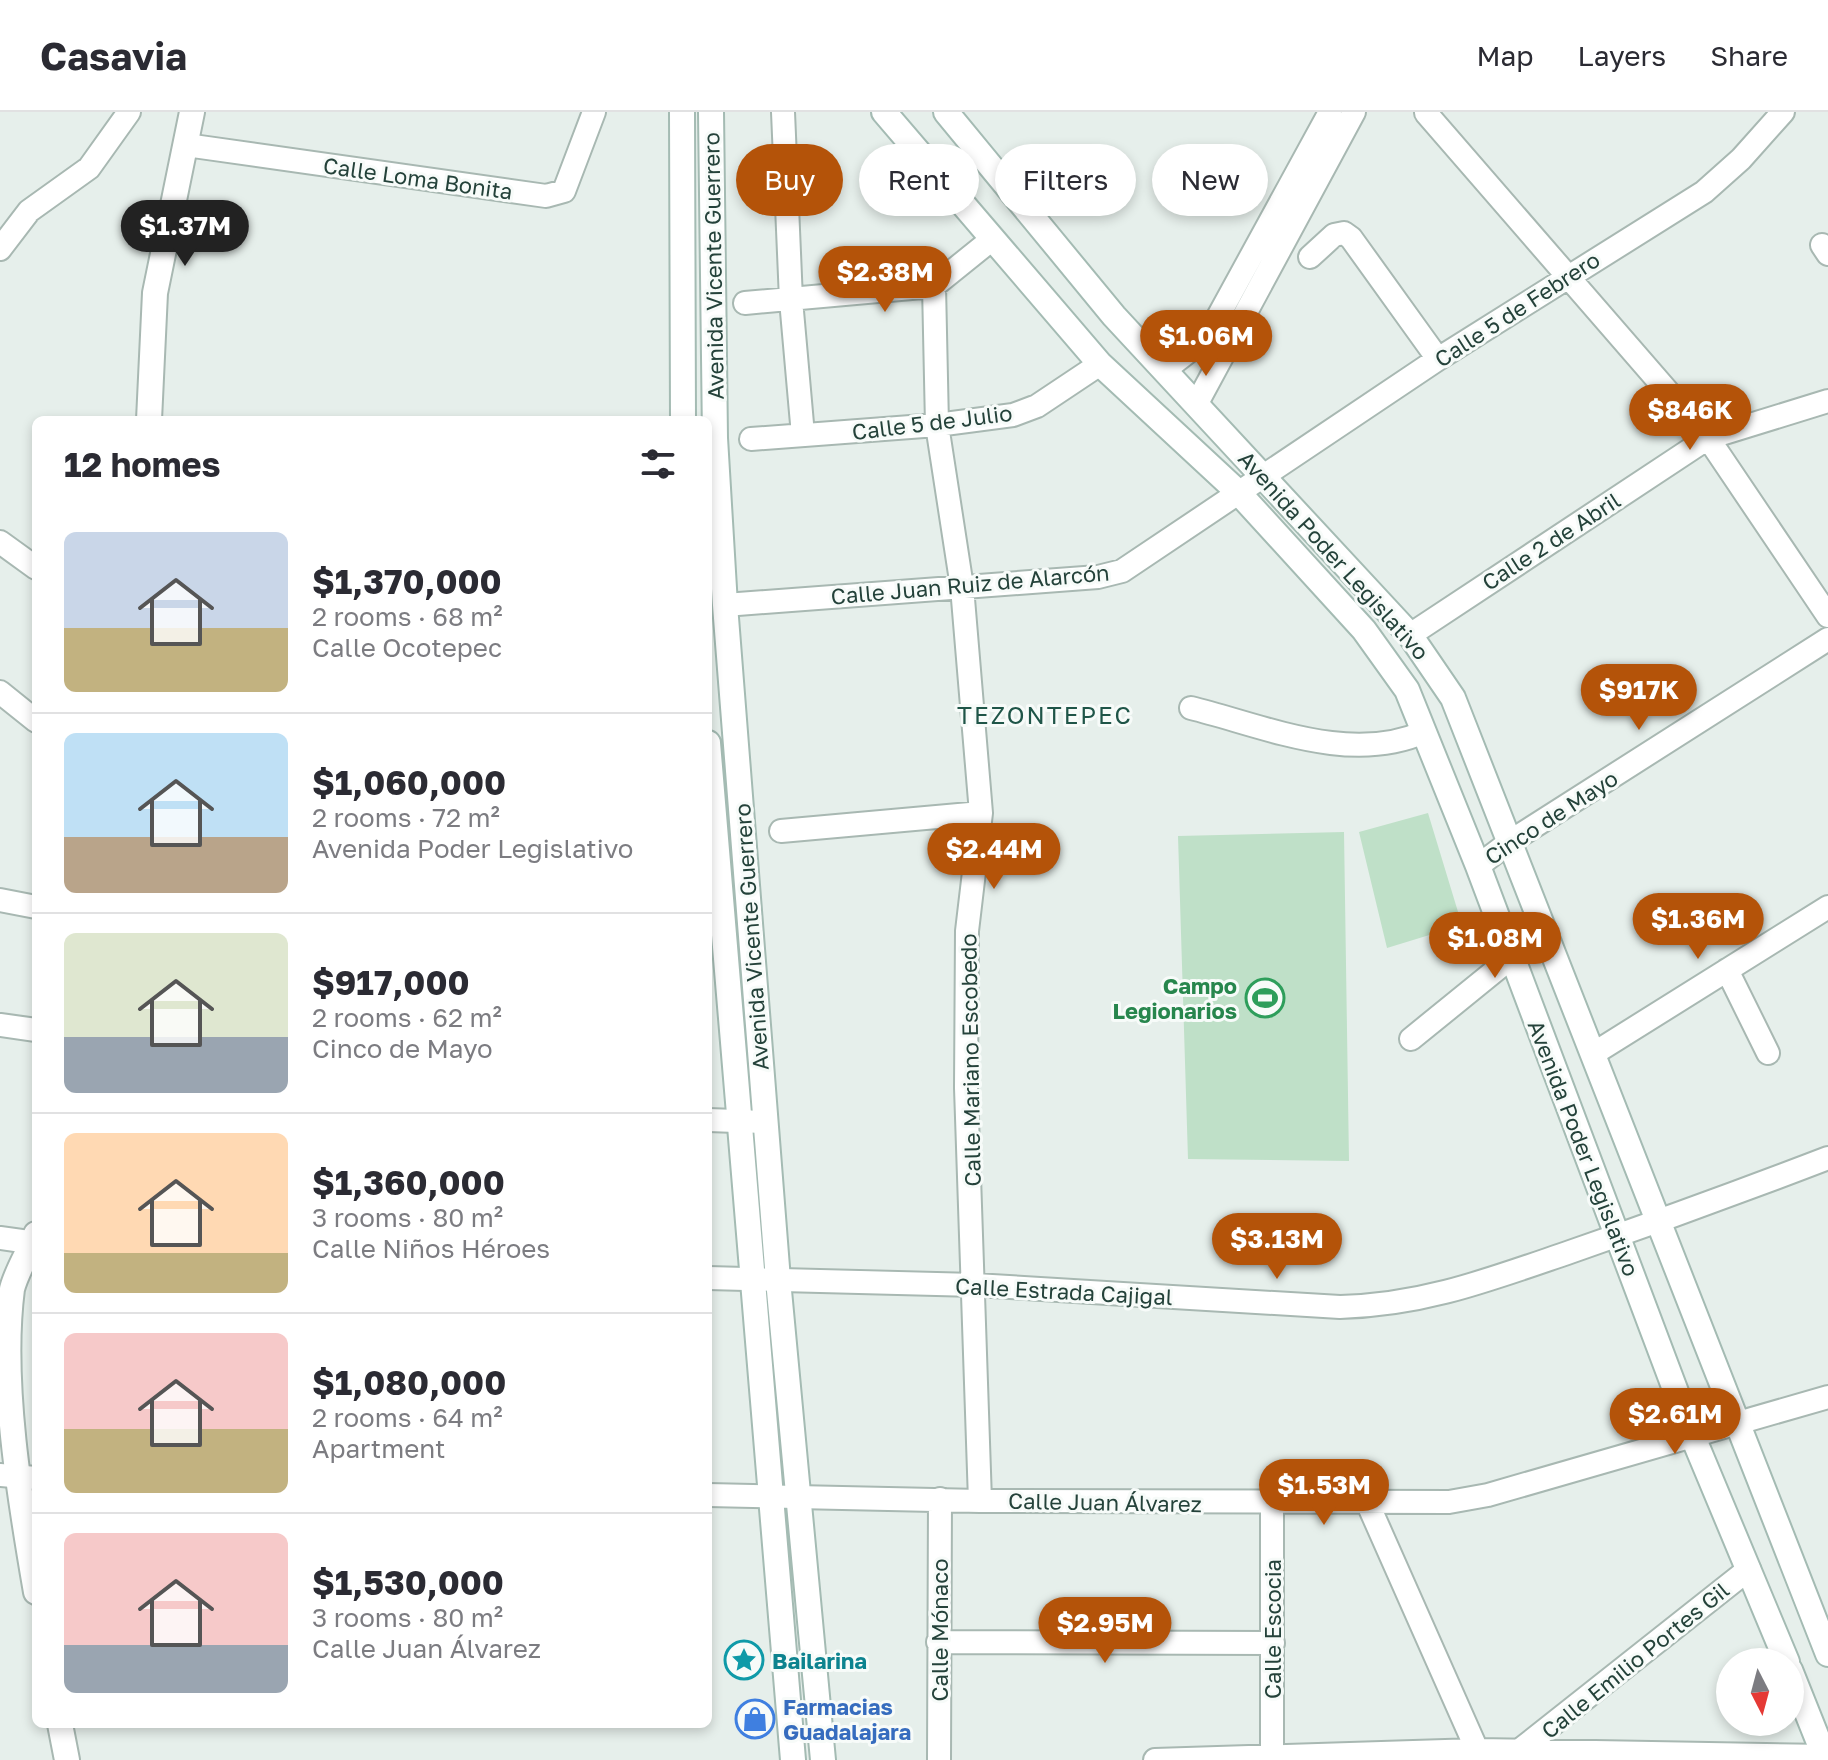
<!DOCTYPE html>
<html lang="en">
<head>
<meta charset="utf-8">
<style>
  body { margin:0; font-family:"Golos Text",sans-serif; background:#f7f7f7; color:#2b2b33; height:100vh; display:flex; flex-direction:column; font-size:30px; white-space:nowrap }
  * { box-sizing:border-box; margin:0 }
  p { font-size:26px; color:#7c7c81 }
  .icon { flex:none; width:44px; height:44px; fill:none; stroke:currentColor; stroke-width:2; stroke-linecap:round; stroke-linejoin:round }
  .map { position:relative; flex:1; overflow:hidden }
  .drawer { position:absolute; left:32px; top:304px; width:680px; height:1312px; display:flex; flex-direction:column; background:#fff; border-radius:12px; box-shadow:0 4px 12px #0003 }
  .drawer>* { flex:none }
  .hud { position:absolute; left:736px; top:32px; width:760px; height:72px; display:flex; gap:16px }
  .needle { width:52px; rotate:174deg }
  .controls { position:absolute; left:1716px; top:1536px; display:grid; gap:16px }
  .controls a { display:grid; place-items:center; width:88px; height:88px; border-radius:50%; background:#fff; box-shadow:0 4px 12px #0003; font-size:40px }
  .price { position:absolute; translate:-50% -68px; padding:0 18px; border-radius:28px; background:#b45309; color:#fff; font-size:26px; line-height:52px; filter:drop-shadow(0 2px 4px #0008) }
  .price::after { content:''; position:absolute; left:50%; top:48px; width:24px; height:18px; margin-left:-12px; background:inherit; clip-path:polygon(0 0,100% 0,50% 100%) }
  .price.on { background:#222; color:#fff }
  ul { padding:0; list-style:none }
  li { display:flex; align-items:center; gap:24px; height:200px; padding:0 32px }
  li+li { border-top:2px solid #e1e1e2 }
  li span { display:grid; place-items:center; flex:none; width:224px; height:160px; border-radius:12px; color:#555 }
  li>.icon { margin-inline-start:auto }
  span .icon { width:96px; height:96px; fill:#fffc; stroke-width:1 }
  li b { font-size:34px }
  h2 { display:flex; justify-content:space-between; align-items:center; height:96px; padding:0 32px; font-size:34px }
  .pill { padding:0 28px; border-radius:36px; background:#fff; box-shadow:0 4px 12px #0003; font-size:28px; line-height:72px }
  .pill.on { background:#b45309; color:#fff }
  header { display:flex; align-items:center; gap:48px; box-sizing:border-box; height:112px; padding:0 40px; background:#fff; border-bottom:2px solid #e1e1e2 }
  header strong { font-size:38px }
  nav { display:flex; gap:44px; margin-inline-start:auto; font-size:28px }
  .map>svg:first-child { display:block }
  .green { fill:#bfe0c8 }
  .lines { fill:none; stroke-linecap:round; stroke-linejoin:round }
  .minor-casing { stroke:#a8b8b2; stroke-width:26 }
  .tertiary-casing { stroke:#a8b8b2; stroke-width:28 }
  .secondary-casing { stroke:#a4bbb3; stroke-width:28 }
  .minor { stroke:#fff; stroke-width:22 }
  .tertiary { stroke:#fff; stroke-width:24 }
  .secondary { stroke:#fff; stroke-width:24 }
  .labels { text-anchor:middle; dominant-baseline:central; stroke-width:6; stroke-linejoin:round; paint-order:stroke }
  .street-label { font-size:22px; fill:#24423a; stroke:#f7fbf9 }
  .leisure-label { font-size:22px; font-weight:bold; fill:#27864d; stroke:#f7fbf9; text-anchor:end }
  .culture-label { font-size:22px; font-weight:bold; fill:#0d838f; stroke:#f7fbf9; text-anchor:start }
  .shop-label { font-size:22px; font-weight:bold; fill:#366cbe; stroke:#f7fbf9; text-anchor:start }
  .neighbourhood-label { font-size:24px; letter-spacing:2px; fill:#1f5548; stroke:#f7fbf9 }
</style>
</head>
<body>
<header>
<strong>Casavia</strong>
<nav><a>Map</a><a>Layers</a><a>Share</a></nav>
</header>
<div class="map">
<svg width="1828" height="1648" viewBox="0 0 1828 1648">
  <rect width="100%" height="100%" fill="#e6efeb"/>
  <!-- green -->
  <path class="green" d="M1428,701L1462,813L1387,836L1359,720Z
    M1344,720L1349,1049L1188,1047L1178,724Z"/>
  <g class="lines">
    <defs>
      <path id="minor" d="M783,0L791,188L803,323
        M1426,1L1708,326L1828,504
        M186,33L546,84L564,79L594,0
        M1822,133L1828,142
        M0,137L29,99L89,56L129,0
        M1310,145L1334,123L1344,121L1351,126L1438,247
        M934,174L937,313L962,475L981,701L967,819L966,976L980,1389
        M745,191L934,174L991,128
        M1166,257L1207,225L1330,0
        M1197,291L1354,0
        M751,327L937,313L1013,303L1037,294L1100,252
        M0,430L36,456
        M725,493L1098,465L1122,459L1438,247L1704,80L1741,47L1783,0
        M1410,523L1708,326L1828,289
        M0,580L36,609
        M1191,596C1264,614 1350,653 1424,620
        M781,719L981,701
        M1478,754L1511,729L1828,527
        M0,788L36,795
        M1727,858L1768,941
        M0,913L36,918
        M1411,927L1512,845
        M1593,942L1828,795
        M708,1008L765,1010
        M0,1126L36,1131
        M708,1166L975,1173L1340,1195C1424,1193 1491,1167 1570,1140C1657,1110 1742,1079 1828,1046
        M0,1363L36,1366
        M708,1383L980,1389L1449,1390L1488,1383L1828,1285
        M1368,1392L1481,1647
        M938,1530L1273,1531
        M1520,1638L1749,1457
        M1272,1643V1391
        M939,1648L940,1387
        M1155,1648L1477,1638L1828,1644"/>
      <path id="tertiary" d="M149,308L155,181L192,0
        M36,1122C29,1140 17,1158 12,1177C0,1269 20,1388 36,1480
        M60,1612L67,1648"/>
      <path id="secondary" d="M682,0L683,308
        M711,0L715,326L725,493L778,1168L823,1648
        M884,0L1100,252L1238,380L1364,518L1407,578L1478,754L1693,1325L1787,1550
        M946,0L1114,204L1410,523L1453,586L1828,1542
        M708,631L793,1648
        M1790,1558L1826,1648"/>
    </defs>
    <!-- minor casing -->
    <use href="#minor" class="minor-casing"/>
    <!-- tertiary casing -->
    <use href="#tertiary" class="tertiary-casing"/>
    <!-- secondary casing -->
    <use href="#secondary" class="secondary-casing"/>
    <!-- minor -->
    <use href="#minor" class="minor"/>
    <!-- tertiary -->
    <use href="#tertiary" class="tertiary"/>
    <!-- secondary -->
    <use href="#secondary" class="secondary"/>
  </g>
  <!-- icons -->
  <defs>
    <symbol id="stadium-ring" viewBox="-11 -11 22 22"><circle r="9.5" fill="#f7fbf9" stroke="#2e9e5b" stroke-width="1.5"/><path d="M0-5a6.5 5 0 1 0 0 10a6.5 5 0 1 0 0-10ZM-3.5-1.8h7v3.6h-7Z" fill="#2e9e5b"/></symbol>
    <symbol id="sight-ring" viewBox="-11 -11 22 22"><circle r="9.5" fill="#f7fbf9" stroke="#0f9aa8" stroke-width="1.5"/><path d="M0-6L1.8-2.2L6-1.7L2.9 1.2L3.7 5.4L0 3.3L-3.7 5.4L-2.9 1.2L-6-1.7L-1.8-2.2Z" fill="#0f9aa8"/></symbol>
    <symbol id="shop-ring" viewBox="-11 -11 22 22"><circle r="9.5" fill="#f7fbf9" stroke="#3f7fe0" stroke-width="1.5"/><path d="M-5-2.5h2.3a2.7 3.5 0 0 1 5.4 0H5L5.5 6h-11ZM-1.5-2.5h3a1.5 2.3 0 0 0-3 0Z" fill="#3f7fe0"/></symbol>
  </defs>
  <g fill-rule="evenodd">
    <use href="#stadium-ring" x="1243" y="864" width="44" height="44"/>
    <use href="#sight-ring" x="722" y="1526" width="44" height="44"/>
    <use href="#shop-ring" x="733" y="1585" width="44" height="44"/>
  </g>
  <g class="labels">
    <!-- street labels -->
    <g class="street-label">
      <text transform="translate(418 66) rotate(8)">Calle Loma Bonita</text>
      <text transform="translate(713 154) rotate(-91)">Avenida Vicente Guerrero</text>
      <text transform="translate(1517 197) rotate(-33)">Calle 5 de Febrero</text>
      <text transform="translate(932 310) rotate(-7)">Calle 5 de Julio</text>
      <text transform="translate(1551 429) rotate(-33)">Calle 2 de Abril</text>
      <text transform="translate(1334 443) rotate(48)">Avenida Poder Legislativo</text>
      <text transform="translate(970 472) rotate(-5)">Calle Juan Ruiz de Alarcón</text>
      <text transform="translate(1551 705) rotate(-33)">Cinco de Mayo</text>
      <text transform="translate(751 825) rotate(-94)">Avenida Vicente Guerrero</text>
      <text transform="translate(970 948) rotate(-91)">Calle Mariano Escobedo</text>
      <text transform="translate(1584 1036) rotate(69)">Avenida Poder Legislativo</text>
      <text transform="translate(1064 1179) rotate(3)">Calle Estrada Cajigal</text>
      <text transform="translate(1105 1390) rotate(1)">Calle Juan Álvarez</text>
      <text transform="translate(1272 1517) rotate(-90)">Calle Escocia</text>
      <text transform="translate(939 1518) rotate(-90)">Calle Mónaco</text>
      <text transform="translate(1635 1548) rotate(-39)">Calle Emilio Portes Gil</text>
    </g>
    <!-- leisure labels -->
    <g class="leisure-label">
      <text x="1237" y="873">Campo<tspan x="1237" dy="25">Legionarios</tspan></text>
    </g>
    <!-- culture labels -->
    <g class="culture-label">
      <text x="772" y="1548">Bailarina</text>
    </g>
    <!-- shop labels -->
    <g class="shop-label">
      <text x="783" y="1594">Farmacias<tspan x="783" dy="25">Guadalajara</tspan></text>
    </g>
    <!-- neighbourhood labels -->
    <g class="neighbourhood-label">
      <text x="1045" y="602">TEZONTEPEC</text>
    </g>
  </g>
</svg>
<div class="controls">
<a><svg class="needle" viewBox="-14 -14 28 28"><path d="M0-13l5 13h-10z" fill="#e53935"/><path d="M0 13l5-13h-10z" fill="#7c7c81"/></svg></a>
</div>
<b class="price on" style="left:185px;top:156px">$1.37M</b>
<b class="price" style="left:885px;top:202px">$2.38M</b>
<b class="price" style="left:1206px;top:266px">$1.06M</b>
<b class="price" style="left:1690px;top:340px">$846K</b>
<b class="price" style="left:1639px;top:620px">$917K</b>
<b class="price" style="left:994px;top:779px">$2.44M</b>
<b class="price" style="left:1698px;top:849px">$1.36M</b>
<b class="price" style="left:1495px;top:868px">$1.08M</b>
<b class="price" style="left:1277px;top:1169px">$3.13M</b>
<b class="price" style="left:1675px;top:1344px">$2.61M</b>
<b class="price" style="left:1324px;top:1415px">$1.53M</b>
<b class="price" style="left:1105px;top:1553px">$2.95M</b>
<div class="hud">
<a class="pill on">Buy</a>
<a class="pill">Rent</a>
<a class="pill">Filters</a>
<a class="pill">New</a>
</div>
<section class="drawer">
<h2>12 homes<svg class="icon" aria-label="filters" viewBox="0 0 24 24"><path d="M4 7h16M4 17h16"/><circle cx="9" cy="7" r="2"/><circle cx="15" cy="17" r="2"/></svg></h2>
<ul>
<li><span style="background:linear-gradient(#c9d6e8 60%,#c2b280 0)"><svg class="icon" aria-label="home" viewBox="0 0 24 24"><path d="M3 11l9-7 9 7M6 9v11h12V9"/></svg></span><div><b>$1,370,000</b><p>2 rooms · 68 m²</p><p>Calle Ocotepec</p></div></li>
<li><span style="background:linear-gradient(#bfe0f5 65%,#b9a48a 0)"><svg class="icon" aria-label="home" viewBox="0 0 24 24"><path d="M3 11l9-7 9 7M6 9v11h12V9"/></svg></span><div><b>$1,060,000</b><p>2 rooms · 72 m²</p><p>Avenida Poder Legislativo</p></div></li>
<li><span style="background:linear-gradient(#dfe7d0 65%,#9aa5b1 0)"><svg class="icon" aria-label="home" viewBox="0 0 24 24"><path d="M3 11l9-7 9 7M6 9v11h12V9"/></svg></span><div><b>$917,000</b><p>2 rooms · 62 m²</p><p>Cinco de Mayo</p></div></li>
<li><span style="background:linear-gradient(#ffd9b3 75%,#c2b280 0)"><svg class="icon" aria-label="home" viewBox="0 0 24 24"><path d="M3 11l9-7 9 7M6 9v11h12V9"/></svg></span><div><b>$1,360,000</b><p>3 rooms · 80 m²</p><p>Calle Niños Héroes</p></div></li>
<li><span style="background:linear-gradient(#f6c9c9 60%,#c2b280 0)"><svg class="icon" aria-label="home" viewBox="0 0 24 24"><path d="M3 11l9-7 9 7M6 9v11h12V9"/></svg></span><div><b>$1,080,000</b><p>2 rooms · 64 m²</p><p>Apartment</p></div></li>
<li><span style="background:linear-gradient(#f6c9c9 70%,#9aa5b1 0)"><svg class="icon" aria-label="home" viewBox="0 0 24 24"><path d="M3 11l9-7 9 7M6 9v11h12V9"/></svg></span><div><b>$1,530,000</b><p>3 rooms · 80 m²</p><p>Calle Juan Álvarez</p></div></li>
</ul>
</section>
</div>
</body>
</html>
